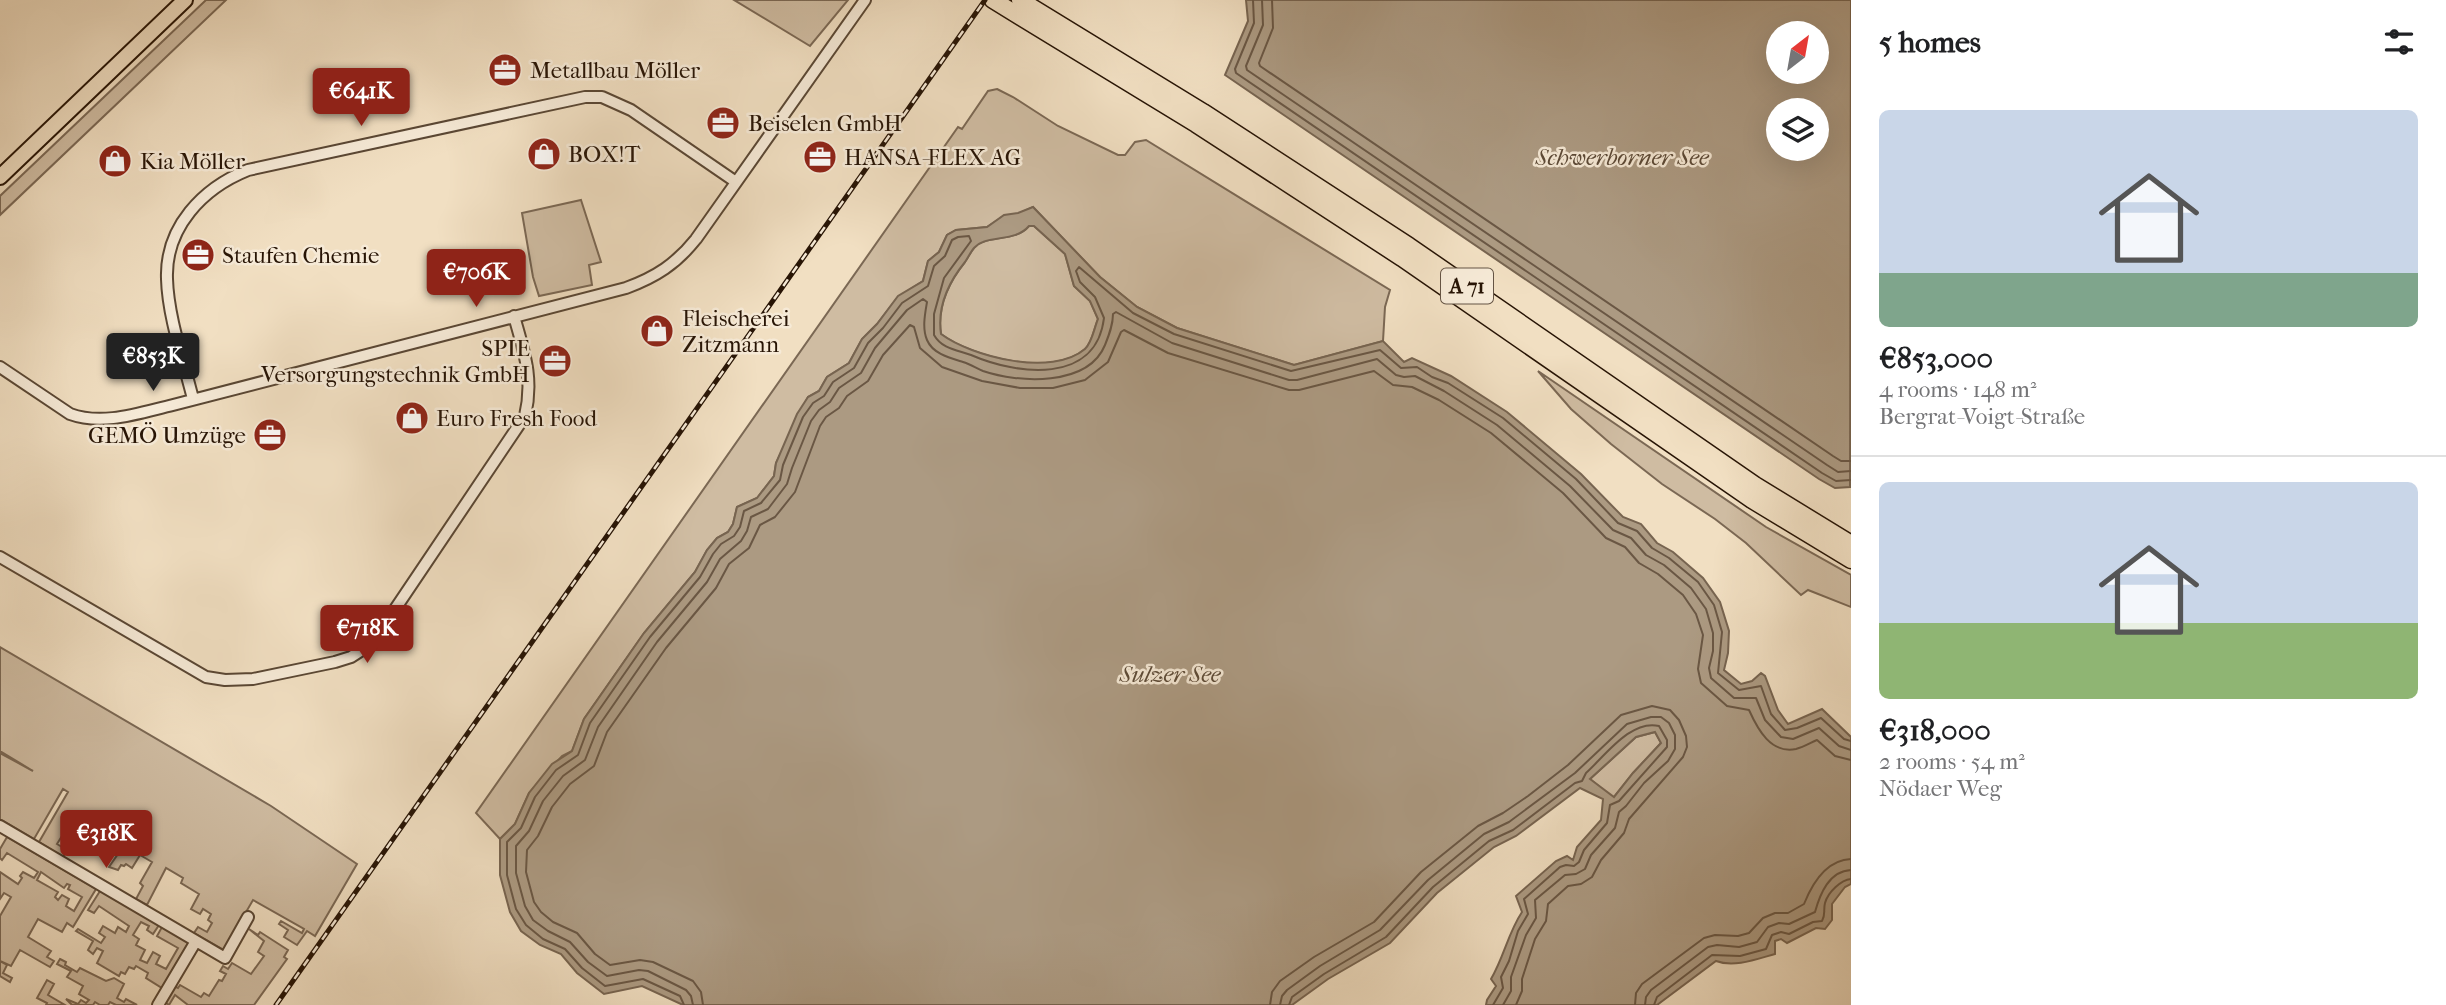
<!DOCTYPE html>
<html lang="en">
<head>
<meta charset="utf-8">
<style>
  body { margin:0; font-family:"IM FELL French Canon",serif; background:#f6f6f6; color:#202124; height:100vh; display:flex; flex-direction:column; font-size:26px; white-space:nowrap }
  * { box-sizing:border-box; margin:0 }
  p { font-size:23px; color:#757577 }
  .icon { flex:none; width:38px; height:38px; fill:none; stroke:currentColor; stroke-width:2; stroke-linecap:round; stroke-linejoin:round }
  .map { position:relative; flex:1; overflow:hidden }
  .drawer { display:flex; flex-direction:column; background:#fff; width:595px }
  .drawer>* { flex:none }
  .needle { width:46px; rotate:31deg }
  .buttons { position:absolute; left:1766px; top:21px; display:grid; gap:14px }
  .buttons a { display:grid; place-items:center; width:63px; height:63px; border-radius:50%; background:#fff; box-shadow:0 7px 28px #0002; font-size:35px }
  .price { position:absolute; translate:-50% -60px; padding:0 16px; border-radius:7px; background:#8f2418; color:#fff; font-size:23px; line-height:46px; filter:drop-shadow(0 2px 4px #0008) }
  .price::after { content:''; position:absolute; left:50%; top:42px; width:21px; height:16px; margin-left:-10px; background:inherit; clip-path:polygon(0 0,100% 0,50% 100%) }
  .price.current { background:#222; color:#fff }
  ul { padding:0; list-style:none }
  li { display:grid; align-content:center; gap:14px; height:371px; padding:0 28px }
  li+li { border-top:2px solid #e0e0e0 }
  li span { display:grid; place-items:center; height:217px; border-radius:10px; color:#555 }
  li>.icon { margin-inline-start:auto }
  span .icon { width:126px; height:126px; fill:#fffc; stroke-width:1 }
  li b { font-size:30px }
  h2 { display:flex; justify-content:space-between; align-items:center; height:84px; padding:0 28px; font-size:30px }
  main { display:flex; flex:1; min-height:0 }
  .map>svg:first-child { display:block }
  .green { fill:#cfbca2; stroke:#7b6854; stroke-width:2; fill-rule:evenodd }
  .water { fill:#ac9a82; stroke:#776450; stroke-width:2; fill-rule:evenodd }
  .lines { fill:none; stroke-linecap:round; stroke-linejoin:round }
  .shore { stroke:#6a5744; stroke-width:2 }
  .minor-casing { stroke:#5a4734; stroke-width:14 }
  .major-casing { stroke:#271405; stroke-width:18 }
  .highway-casing { stroke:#271405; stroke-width:19 }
  .minor { stroke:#f6ead7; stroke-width:10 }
  .major { stroke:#f1dfc2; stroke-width:14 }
  .highway { stroke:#f1dfc2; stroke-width:16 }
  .rail-casing { stroke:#271405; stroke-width:5 }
  .rail { stroke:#f6ead7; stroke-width:2.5; stroke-dasharray:8; stroke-linecap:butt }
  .labels { text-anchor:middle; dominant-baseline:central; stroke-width:5; stroke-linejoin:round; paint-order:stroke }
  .shield { fill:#f6ead7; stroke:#655444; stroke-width:2 }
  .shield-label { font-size:21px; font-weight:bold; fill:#271405 }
  .poi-label { font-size:23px; fill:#271405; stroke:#f6ead7; text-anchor:start }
  .water-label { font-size:24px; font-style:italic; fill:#5c4a37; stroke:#f6ead7 }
</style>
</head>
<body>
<main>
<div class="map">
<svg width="1851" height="1005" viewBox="0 0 1851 1005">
  <rect width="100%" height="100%" fill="#f1dfc2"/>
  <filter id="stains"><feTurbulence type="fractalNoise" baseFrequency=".00286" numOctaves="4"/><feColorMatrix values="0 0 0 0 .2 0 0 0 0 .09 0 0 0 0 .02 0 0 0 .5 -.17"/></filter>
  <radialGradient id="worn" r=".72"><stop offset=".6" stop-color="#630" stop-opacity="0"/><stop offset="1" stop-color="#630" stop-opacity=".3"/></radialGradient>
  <!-- green -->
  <path class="green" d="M206,0H226L0,215V196Z
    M734,0H848L810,46Z
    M997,89L1013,97L1058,126L1118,155H1125L1135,142L1146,140L1390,290L1385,307L1383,341L1294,365L1177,328L1137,307L1100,277L1033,207L1018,214L1004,216L987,227L956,230L947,235L939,252L928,261L923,281L898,297L877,324L862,339L849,363L827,377L819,391L808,397L776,463L774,476L757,498L737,507L733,524L728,532L717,538L707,550L695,572L644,633L584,719L572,751L562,756L529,793L515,824L500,839L476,813L958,127L962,129L988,91Z
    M581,200L601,262L589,265L592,285L539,296L533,277L522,213Z
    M1029,226H1034L1065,254L1074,286L1090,301L1098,319C1094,328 1092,343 1085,349C1052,378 972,357 941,334C937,306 948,283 965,262C970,255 973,245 982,242C998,236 1017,240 1029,226Z
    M1538,371L1766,527L1851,575V607L1808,590L1801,595L1746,543L1715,519L1662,484L1611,444L1571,409Z
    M0,647L271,806L357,864L315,936L307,931L297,945L284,937L288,930L279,924L281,921L302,933L304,929L253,900L224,950L194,933L198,927L207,932L212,923L208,920L211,914L203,909L200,914L191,909L199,894L181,883L183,878L166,868L147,905L136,899L143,886L140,883L152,862L140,855L132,868L126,864L124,866L121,865L118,870L109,867L120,851L115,848L117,843L103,838L106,833L100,830L96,836L81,827L87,817L78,812L69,826L71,831L67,838L62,836L57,844L67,850L63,857L39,842L68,792L63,789L34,839L0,819V753L33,771L0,751Z
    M1655,732L1661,743L1633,773L1613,798L1590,779L1636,737Z
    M7,837L96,889L73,927L67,923L62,932L38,919L28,937L51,951L47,957L54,961L50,967L20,950L11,966L0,961L7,965L3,973L12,978L10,982L0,976V916L11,897L4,893L0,899V872L18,884L22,878L20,876L23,872L34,878L38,872L7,853L2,860L0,858V849ZM41,872L64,888L67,884L70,885L68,889L82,897L74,911L66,906L69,899L62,895L58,900L55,897L58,892L37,880Z
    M100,891L159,925L153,934L147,930L149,926L141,922L133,935L139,939L136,945L145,950L140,960L147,963L153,952L160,956L156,964L166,969L178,948L157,936L162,927L189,942L162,988L146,978L148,973L136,966L134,969L129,967L125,974L121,972L119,976L97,963L103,951L97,948L93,954L88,950L93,941L76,931L78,929L101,943L105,937L99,933L103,926L115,933L118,927L126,932L129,926L99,906L94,913L88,910Z
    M249,929L258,935L260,932L288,950L284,957L287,959L254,1005H188L175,995L169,1005L165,1002L174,986L178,988L180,985L201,997L204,993L209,996L219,980L222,981L226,974L220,971L223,966L228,969L232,963L251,974L264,956L258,952L264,941Z
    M60,959L66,962L65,965L77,972L80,968L106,981L114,978L124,984L117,998L124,1002L126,999L137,1005H116L110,1002L108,1005H100L95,1002L93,1005H72L66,999L78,1004L81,1000L86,1003L89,1000L79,994L83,986L67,977L71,971L57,964Z
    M47,980L54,984L48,995L65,1005H46L47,1003L37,998Z"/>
  <!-- water -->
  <path class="water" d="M1246,0H1851L1850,487L1835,488L1819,479L1225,75L1248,21ZM1778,33H1816V72H1778ZM1778,110H1816V149H1778Z
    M1033,207L1100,277L1137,307L1177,328L1294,365L1383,341L1404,362L1412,358L1451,376L1507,412L1581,474L1623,517L1641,524L1657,543L1673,552L1703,578L1720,602L1729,631L1728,653L1724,670L1741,684L1752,681L1761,673L1765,676L1778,710L1788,724L1822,709L1851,737V884L1845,887L1832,904V920L1825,929L1816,928L1787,943L1781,939L1775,941V954C1757,959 1734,968 1716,961L1657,1005H1486L1487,1000L1496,986L1491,979C1504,957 1508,933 1522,912L1516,896L1556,861L1567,856L1573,860L1577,847L1601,820L1603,799L1580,788L1516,836L1494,847L1437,893L1390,943L1328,979L1292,1005H683L642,986L604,994L577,973L561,954L540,945L521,931L510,912L500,875V839L515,824L529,793L552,764L572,751L584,719L644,633L695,572L707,550L717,538L728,532L733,524L737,507L757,498L774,476L776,463L797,414L808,397L819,391L827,377L849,363L862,339L877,324L898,296L923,281L928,261L939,252L947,235L956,230L987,227L1004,215L1018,213ZM1029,226H1034L1065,254L1074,286L1090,301L1098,319C1094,329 1092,343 1085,349C1052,377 972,357 941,334C937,307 948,283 965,262C970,255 973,245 983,242C998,236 1017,240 1029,226ZM1655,732L1661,743L1633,773L1614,797L1590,779L1636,737Z"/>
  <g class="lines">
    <!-- shore -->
    <path class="shore" d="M1253,0L1254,23L1235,69L1236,73L1822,473L1836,481L1851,480
      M1262,0L1263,25L1246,66L1247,70L1827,465L1838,472L1851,471
      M1272,0L1273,28L1259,63L1260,66L1833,456L1841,461H1851
      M684,1005L680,996L643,979L605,986L582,968L565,949L543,939L526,925L516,909L507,875V842L521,828L535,797L556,770L578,755L590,723L650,637L700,577L713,554L721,544L734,536L740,527L744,511L761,503L780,480L783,465L803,417L813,403L824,396L833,382L854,368L868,343L883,328L902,303L928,286L934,266L945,256L952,240L958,237L969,236L971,241L944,278L934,314V335C942,349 957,350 971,355C1017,375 1096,385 1104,318L1095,297L1080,282L1076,271L1079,267L1133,313L1174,334L1291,371L1380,350L1401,368L1417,367L1432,377L1448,383L1503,418L1576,479L1618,523L1637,531L1652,548L1669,558L1698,582L1714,605L1722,632L1718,673L1739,690L1761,686L1771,714L1785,730L1797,728L1821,718L1844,739L1851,741
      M693,1005L691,996L686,990L648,971L639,970L607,976L588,962L570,942L548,931L533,920L525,906L516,873V846L529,831L543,801L563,776L585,760L598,727L657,642L707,582L720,559L741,541L747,531L751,517L768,509L787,484L792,468L811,421L819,410L830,402L839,388L861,373L875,348L907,310L923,299L927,302C925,314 922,328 927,340C933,354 950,358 963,362C970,364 976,368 983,371C1018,383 1088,387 1105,345C1109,335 1113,325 1113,314L1116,312L1172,343L1289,380H1297L1377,359L1396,375L1404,377L1415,376L1444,391L1497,425L1570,486L1613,530L1631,538L1646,555L1664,565L1691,588L1706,609L1713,633V651L1709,668L1711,678L1734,698H1756L1765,720L1781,737L1793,739L1819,728L1839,746L1851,750
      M703,1005L701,992L693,981L653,962L640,960L610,965L595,954L577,933L553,922L541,912L534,902L526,872L527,850L538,836L552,807L570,784L594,766L607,732L666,648L716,588L729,564L749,548L760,525L775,517L795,492L820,426L826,417L839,408L847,396L868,381L883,355L910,325L914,327L920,348L942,367L982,381L1020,388H1053L1085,380L1108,362L1121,332L1124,330L1168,353L1289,390H1299L1374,371L1393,385L1412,387L1439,400L1491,433L1563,493L1606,538L1625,547L1639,563L1658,574L1683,595L1696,614L1703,635L1698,669L1701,683L1727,706L1749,710C1758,730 1771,754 1796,749C1804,747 1810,743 1817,740L1835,756L1851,760
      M1270,1005L1272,992L1280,981L1314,957L1374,922L1421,872L1478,826L1503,813L1528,796L1568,765L1621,715L1652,706L1670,710L1679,720L1686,736L1687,747L1683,757L1629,819L1624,833L1601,860L1592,877L1581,884L1568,886L1548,904L1546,921L1535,939L1522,979V991L1516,1005
      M1280,1005L1282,996L1287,990L1320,966L1380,930L1428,880L1484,834L1509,822L1575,773L1627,724L1651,717H1661L1669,723L1675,735V749L1668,761L1644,783L1626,806L1619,812L1615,828L1591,855L1585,869L1576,874L1565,875L1535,900L1536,918L1526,935L1511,977V991L1503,1005
      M1289,1005L1292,997L1324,974L1386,937L1433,887L1489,841L1513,830L1575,783L1582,781L1586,773C1605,756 1631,719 1659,726L1667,740V747L1619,801L1610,805L1607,823L1584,850L1579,862L1574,866L1566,865L1560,867L1524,899L1528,914L1518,931L1509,961L1501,977L1503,988L1493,1005
      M1635,1005L1636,993L1642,984L1704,938L1715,935L1738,936L1749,933L1763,918L1775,913H1788L1804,904C1812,884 1826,860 1851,859
      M1645,1005L1646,997L1651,990L1708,947L1717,945L1739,947L1757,942L1768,927L1779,923L1789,924L1815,912C1820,894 1829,871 1851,870
      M1654,1005L1657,997L1712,955L1740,956L1766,949L1772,935L1781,932L1789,934L1813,922L1822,921C1826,914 1823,911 1825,903C1828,892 1841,880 1851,879"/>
    <defs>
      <path id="minor" d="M0,367L70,414C103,426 139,413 173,405L626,288C656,277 676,264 696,239L865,0
        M193,399C184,362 168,317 167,279C165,227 203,188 248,170L585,97H602L631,110L736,182
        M0,557L206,677L225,680L253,679L335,662L351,657L368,646L379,633L525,416C534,378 524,352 514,316
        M0,826L225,958L248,917
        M158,1005L196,941"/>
      <path id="major" d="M0,177L185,0"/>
      <path id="highway" d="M993,0L1196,124L1290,185L1402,258L1752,500L1851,560
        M1020,0L1203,112L1409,246L1755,485L1851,544"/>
    </defs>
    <!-- minor casing -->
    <use href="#minor" class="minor-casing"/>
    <!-- major casing -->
    <use href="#major" class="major-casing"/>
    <!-- highway casing -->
    <use href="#highway" class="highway-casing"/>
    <!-- minor -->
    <use href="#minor" class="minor"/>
    <!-- major -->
    <use href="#major" class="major"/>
    <!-- highway -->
    <use href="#highway" class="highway"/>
    <defs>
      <path id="rail" d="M276,1005L985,0"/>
    </defs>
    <!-- rail casing -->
    <use href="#rail" class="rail-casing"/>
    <!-- rail -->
    <use href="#rail" class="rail"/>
  </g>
  <!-- icons -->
  <defs>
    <symbol id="office-disc" viewBox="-11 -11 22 22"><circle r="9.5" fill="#8f2418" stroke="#f6ead7"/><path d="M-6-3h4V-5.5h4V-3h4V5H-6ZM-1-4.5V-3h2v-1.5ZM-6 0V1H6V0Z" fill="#fff"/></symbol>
    <symbol id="shop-disc" viewBox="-11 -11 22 22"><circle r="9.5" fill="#8f2418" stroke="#f6ead7"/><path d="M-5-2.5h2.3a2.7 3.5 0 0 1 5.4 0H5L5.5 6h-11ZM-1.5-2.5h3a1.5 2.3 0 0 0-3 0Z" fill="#fff"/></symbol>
  </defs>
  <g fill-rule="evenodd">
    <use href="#office-disc" x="486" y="51" width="38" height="38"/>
    <use href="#office-disc" x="704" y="104" width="38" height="38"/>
    <use href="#shop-disc" x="525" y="135" width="38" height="38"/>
    <use href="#office-disc" x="801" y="138" width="38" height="38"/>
    <use href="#shop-disc" x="96" y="142" width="38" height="38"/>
    <use href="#office-disc" x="179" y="236" width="38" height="38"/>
    <use href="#shop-disc" x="638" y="312" width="38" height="38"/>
    <use href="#office-disc" x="536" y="342" width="38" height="38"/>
    <use href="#shop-disc" x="393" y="399" width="38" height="38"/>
    <use href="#office-disc" x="251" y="416" width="38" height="38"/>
  </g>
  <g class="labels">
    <!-- shield labels -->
    <rect class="shield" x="1441" y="268.5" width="52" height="35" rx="5"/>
    <g class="shield-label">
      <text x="1467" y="286">A 71</text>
    </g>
    <!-- poi labels -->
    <g class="poi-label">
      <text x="530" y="70">Metallbau Möller</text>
      <text x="748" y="123">Beiselen GmbH</text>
      <text x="568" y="154">BOX!T</text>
      <text x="844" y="157">HANSA-FLEX AG</text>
      <text x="140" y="161">Kia Möller</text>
      <text x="222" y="255">Staufen Chemie</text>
      <text x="682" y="318">Fleischerei<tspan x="682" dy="26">Zitzmann</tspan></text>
      <text x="530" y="348" text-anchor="end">SPIE<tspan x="530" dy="26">Versorgungstechnik GmbH</tspan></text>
      <text x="436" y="418">Euro Fresh Food</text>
      <text x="246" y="435" text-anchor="end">GEMÖ Umzüge</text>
    </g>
    <!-- water labels -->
    <g class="water-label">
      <text x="1622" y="157">Schwerborner See</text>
      <text x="1170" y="674">Sulzer See</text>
    </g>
  </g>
  <rect width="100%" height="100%" filter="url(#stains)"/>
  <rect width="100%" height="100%" fill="url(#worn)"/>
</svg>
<div class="buttons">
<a><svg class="needle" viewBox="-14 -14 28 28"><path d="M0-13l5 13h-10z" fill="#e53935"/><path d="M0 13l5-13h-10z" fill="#757577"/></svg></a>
<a><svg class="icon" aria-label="layers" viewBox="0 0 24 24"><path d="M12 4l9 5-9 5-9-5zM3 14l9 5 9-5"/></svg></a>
</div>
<b class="price" style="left:361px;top:128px">€641K</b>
<b class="price" style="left:476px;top:309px">€706K</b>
<b class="price current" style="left:153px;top:393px">€853K</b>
<b class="price" style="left:367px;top:665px">€718K</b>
<b class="price" style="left:106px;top:870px">€318K</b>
</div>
<section class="drawer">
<h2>5 homes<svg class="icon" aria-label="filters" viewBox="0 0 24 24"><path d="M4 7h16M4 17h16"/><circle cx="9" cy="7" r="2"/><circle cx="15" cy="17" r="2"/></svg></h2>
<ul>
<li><span style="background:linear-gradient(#c9d6e8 75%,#7fa58c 0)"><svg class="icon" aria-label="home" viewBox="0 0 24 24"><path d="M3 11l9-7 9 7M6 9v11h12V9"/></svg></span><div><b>€853,000</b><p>4 rooms · 148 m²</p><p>Bergrat-Voigt-Straße</p></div></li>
<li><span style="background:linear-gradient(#c9d6e8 65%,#8fb573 0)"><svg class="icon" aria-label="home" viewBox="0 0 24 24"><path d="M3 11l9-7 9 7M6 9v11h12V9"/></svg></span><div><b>€318,000</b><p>2 rooms · 54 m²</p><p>Nödaer Weg</p></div></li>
</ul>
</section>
</main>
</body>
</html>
